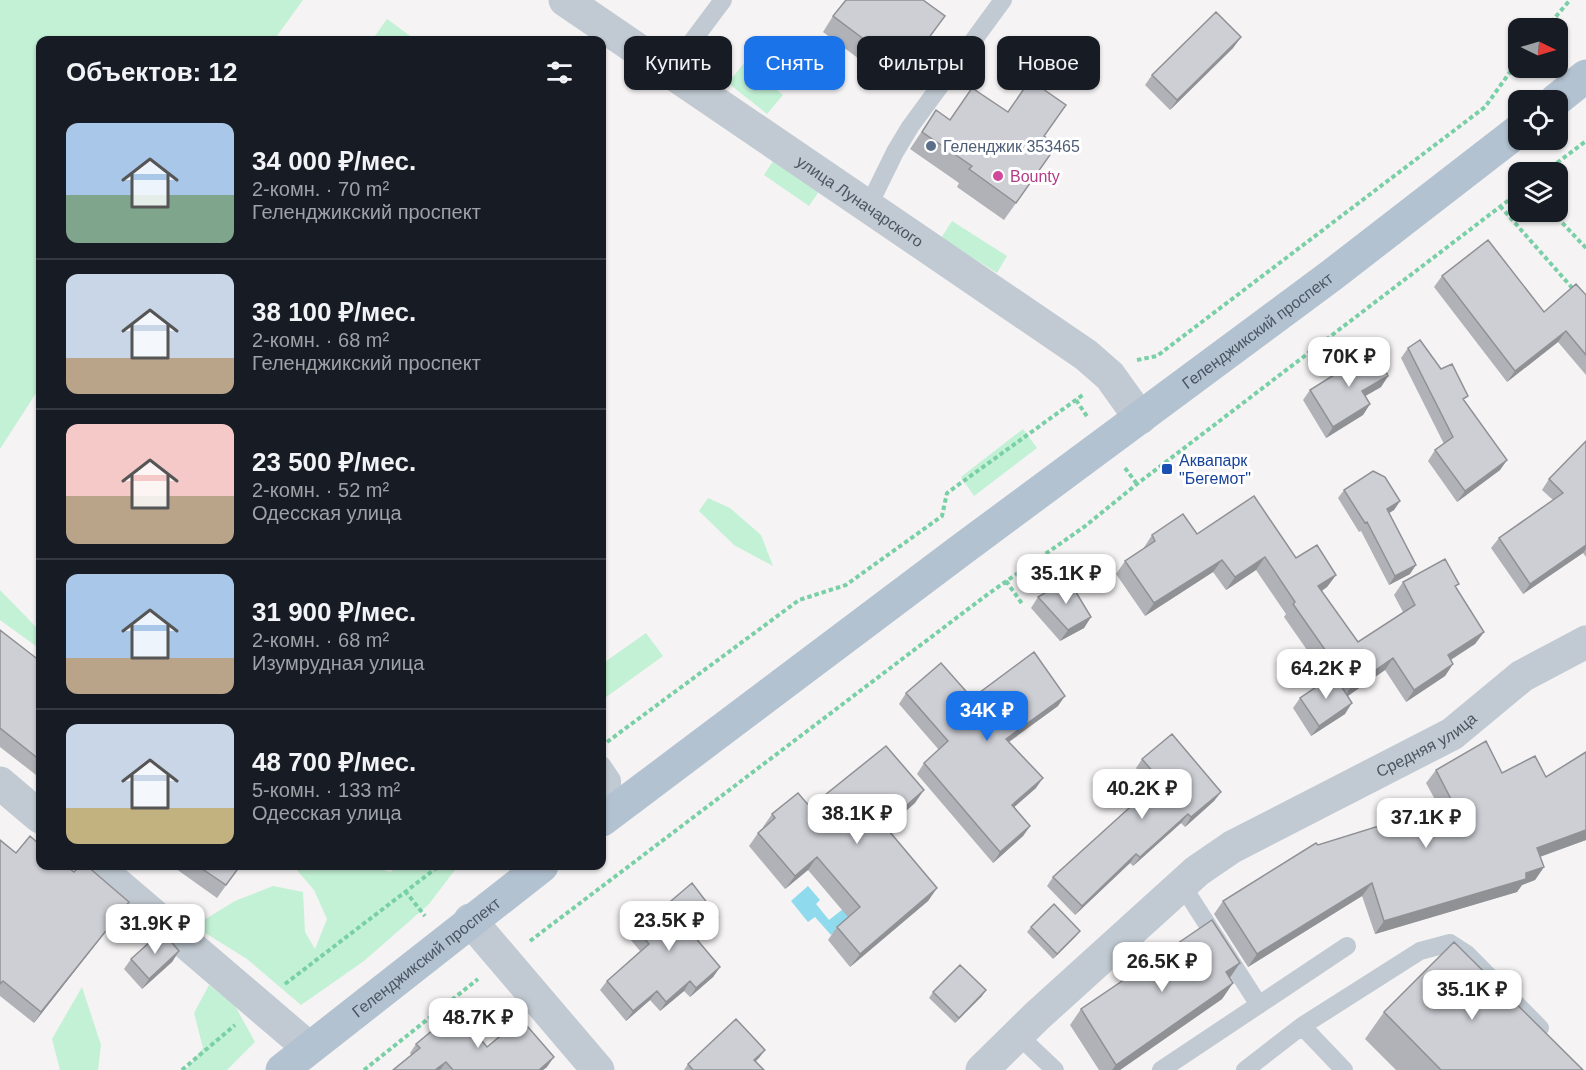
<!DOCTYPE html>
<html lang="ru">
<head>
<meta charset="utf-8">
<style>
  body { margin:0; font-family:Arial,sans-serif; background:#242831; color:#f1f3f6; height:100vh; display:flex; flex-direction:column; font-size:22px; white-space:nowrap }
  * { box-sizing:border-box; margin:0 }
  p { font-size:20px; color:#9ea1a6 }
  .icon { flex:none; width:33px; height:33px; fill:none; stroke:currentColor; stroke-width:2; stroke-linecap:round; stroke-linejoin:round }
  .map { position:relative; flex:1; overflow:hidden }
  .side { position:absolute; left:36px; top:36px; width:570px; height:834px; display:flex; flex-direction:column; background:#171b24; border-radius:12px; box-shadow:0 2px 4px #0004 }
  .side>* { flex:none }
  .top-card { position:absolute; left:624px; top:36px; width:570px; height:54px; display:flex; gap:12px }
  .needle { width:39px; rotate:95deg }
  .tools { position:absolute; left:1508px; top:18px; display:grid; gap:12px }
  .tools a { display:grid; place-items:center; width:60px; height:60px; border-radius:12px; background:#171b24; box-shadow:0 2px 4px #0004; font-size:30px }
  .price { position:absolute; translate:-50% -51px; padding:0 14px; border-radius:12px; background:#fff; color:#222; font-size:20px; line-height:39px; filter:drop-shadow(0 2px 3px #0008) }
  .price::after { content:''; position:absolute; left:50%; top:36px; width:18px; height:14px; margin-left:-9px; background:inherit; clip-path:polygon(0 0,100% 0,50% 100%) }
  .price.current { background:#1a73e8; color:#fff }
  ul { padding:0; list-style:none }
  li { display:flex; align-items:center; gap:18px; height:150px; padding:0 30px }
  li+li { border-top:2px solid #363941 }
  li span { display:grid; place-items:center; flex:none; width:168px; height:120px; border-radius:12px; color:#555 }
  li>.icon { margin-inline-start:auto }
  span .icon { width:72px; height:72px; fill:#fffc; stroke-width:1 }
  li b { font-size:26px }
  h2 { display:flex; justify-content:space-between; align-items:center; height:72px; padding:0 30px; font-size:26px }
  .chip { padding:0 21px; border-radius:12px; background:#171b24; box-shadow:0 2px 4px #0004; font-size:21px; line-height:54px }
  .chip.current { background:#1a73e8; color:#fff }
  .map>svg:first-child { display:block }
  .green { fill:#c3f1d5 }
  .water { fill:#90daee }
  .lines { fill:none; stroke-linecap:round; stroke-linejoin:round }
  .path { stroke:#7ad0a6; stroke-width:4; stroke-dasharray:4.5 3; stroke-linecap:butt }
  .lane { stroke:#c1cad2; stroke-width:18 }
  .street { stroke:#c1cad2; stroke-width:33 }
  .primary { stroke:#b3c2d1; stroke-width:33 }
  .wall { fill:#b0b2b7 }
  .shaded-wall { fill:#909195 }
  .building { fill:#cdcfd5; stroke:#909195; stroke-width:1.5 }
  .service-dot { fill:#5c6f8a; stroke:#fff; stroke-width:2 }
  .hotel-dot { fill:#d1479c; stroke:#fff; stroke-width:2 }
  .transit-dot { fill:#1a4fb4; stroke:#fff; stroke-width:2 }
  .labels { text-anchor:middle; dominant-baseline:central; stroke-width:6; stroke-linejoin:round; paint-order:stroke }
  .service-label { font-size:16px; fill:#4e5e75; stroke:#fff; text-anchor:start }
  .hotel-label { font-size:16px; fill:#b23c85; stroke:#fff; text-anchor:start }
  .street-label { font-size:16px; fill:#4a5661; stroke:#fff }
  .transit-label { font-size:16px; fill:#164399; stroke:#fff; text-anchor:start }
</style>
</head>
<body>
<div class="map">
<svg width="1586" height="1070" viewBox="0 0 1586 1070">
  <rect width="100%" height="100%" fill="#f5f3f3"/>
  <!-- green -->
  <path class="green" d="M0,0H303L274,40H40V387L0,449Z
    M387,19L413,38L411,40H372Z
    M744,63L783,95L767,114L728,83Z
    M777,155L822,187L809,206L764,175Z
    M952,221L1007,256L997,273L941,238Z
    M1023,429L1037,448L974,496L961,477Z
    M708,498L730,508L761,535L773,566L734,545L699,511Z
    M0,590L40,631V649L0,620Z
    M646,633L663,656L602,700V664Z
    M300,866H366L391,872L395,866H458L429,904L364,961L301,1005L247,959L194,926L235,901L273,886L303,892L305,932L315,949L327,919L314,890L296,869Z
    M209,985L234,1004L255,1042L227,1070H186L203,1048L194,1013Z
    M82,987L101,1045L98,1070H60L52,1039Z"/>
  <!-- water -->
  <path class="water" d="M808,886L820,900L816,904L829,920L843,909L850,918L831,935L815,917L808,922L791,901Z"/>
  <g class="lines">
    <!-- path -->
    <path class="path" d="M1546,28L1570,0
      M1545,172L1586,141
      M1500,206L1574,290
      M1552,212L1586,248
      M1137,360L1157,356L1485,107L1518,61
      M1076,400L1088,418
      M1125,468L1137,484
      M1006,581L1023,605
      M607,742L799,600L846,585L942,516L947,493L1084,394
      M405,891L425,916
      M530,941L988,594L1084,527L1137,484L1518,193
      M285,984L439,866
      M182,1070L235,1025
      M364,1070L478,979"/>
    <!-- lane -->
    <path class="lane" d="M670,71L723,0
      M868,207L895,152L910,127L1003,0
      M602,765L612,780V812
      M1182,885L1259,1005
      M1302,1026L1420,951L1450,943L1467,954L1540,1028
      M1018,1035L1055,1070
      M1161,1070L1347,946
      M1245,1070L1302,1026L1344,1070"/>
    <!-- street -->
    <g class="street">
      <path id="s1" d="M565,0L1086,355L1110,376L1140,418"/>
      <path d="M0,783L40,817"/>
      <path d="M96,866L309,1048"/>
      <path d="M470,920L598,1070"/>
      <path id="s2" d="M982,1070L1037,1016L1197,871L1232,847L1452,734L1522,676L1586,642"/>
    </g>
    <!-- primary -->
    <g class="primary">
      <path d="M1556,100L1586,76"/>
      <path id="s3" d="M602,820L961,550L1332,275L1518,131"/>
      <path id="s4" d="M282,1070L542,866"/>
    </g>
  </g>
  <!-- wall -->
  <path class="wall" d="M833,16L934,32L894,85L823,32Z
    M1241,37L1233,48L1170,110L1145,85L1152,75Z
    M972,88L1057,145L1004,220L957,187L959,183L910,149L936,110L950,120Z
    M1442,276L1544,312L1586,295V375L1558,342L1507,382L1434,287Z
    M1408,348L1464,401L1507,460L1500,470L1457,502L1428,461L1435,450L1444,444L1401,358Z
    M1388,376L1381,387L1365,396L1370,404L1363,415L1326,438L1303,400L1310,390Z
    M1586,441V557L1583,553L1523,594L1491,548L1499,538L1553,500L1542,490L1549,479Z
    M1344,490L1400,501L1394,510L1389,513L1410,574L1389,585L1361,531L1359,532L1338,498Z
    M1197,534L1296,558L1336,575L1327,587L1322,591L1358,642L1403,612L1394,595L1403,582L1456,588L1484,632L1475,644L1451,660L1453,664L1445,676L1406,702L1385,670L1348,696L1345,714L1311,736L1293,708L1300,698L1328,680L1284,617L1286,614L1256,570L1226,590L1213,572L1145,616L1116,574L1125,561L1143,549L1152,535Z
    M1038,597L1091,617L1084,628L1060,641L1031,608Z
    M0,630L40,661V778L0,747Z
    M906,693L972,698L1058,706L1009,742L1036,788L1014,807L1030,826L1023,836L993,863L917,774L924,763L939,750L899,704Z
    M1142,759L1221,792L1214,801L1185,827L1181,823L1133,866L1130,863L1075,915L1047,886L1053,877L1152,787L1136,768Z
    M1436,770L1502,773L1546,777L1586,840L1540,857L1544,867L1535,880L1522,885L1517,892L1375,934L1362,896L1248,967L1214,914L1223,901L1318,845L1439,807L1426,783Z
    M915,803L886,828L937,888L928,901L850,967L828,940L837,927L848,917L808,870L785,889L749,846L758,833L764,828L763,827L772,814L810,807Z
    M0,840L16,853L121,912L34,1023L0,996Z
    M172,866H240L217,898Z
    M712,926L696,939L720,967L713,977L690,997L684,991L660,1011L650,1000L626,1021L600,990L607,981L640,951L630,939L637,930Z
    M1031,927L1076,936L1053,959L1027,932Z
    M179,951L172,962L142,989L124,969L131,959Z
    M1230,978L1233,983L1222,999L1120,1070H1099L1070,1025L1081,1009Z
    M933,992L982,996L955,1023L929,998Z
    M1384,1012L1583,1070H1396L1365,1039Z
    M416,1044L487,1047L547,1067L543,1070H393L411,1055L410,1053Z
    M765,1050L756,1061L764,1070H684L688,1064Z"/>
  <!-- shaded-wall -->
  <path class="shaded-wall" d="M1241,37L1233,48L1170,110L1177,100Z
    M1566,331L1558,342L1507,382L1515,371Z
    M1388,376L1381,387L1355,402L1362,391Z
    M1370,404L1363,415L1326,438L1333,427Z
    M1507,460L1500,470L1457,502L1465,491Z
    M1400,501L1394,510L1381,518L1387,509Z
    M1586,545V549L1583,553L1523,594L1530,584Z
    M1265,557L1256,570L1226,590L1235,577Z
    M1222,560L1213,572L1145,616L1154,603Z
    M1416,565L1410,574L1389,585L1395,576Z
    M1336,575L1327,587L1309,599L1318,586Z
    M1091,617L1084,628L1060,641L1068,630Z
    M1484,632L1475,644L1439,667L1448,655Z
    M1393,658L1385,670L1342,700L1351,687Z
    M1453,664L1445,676L1406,702L1414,690Z
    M1065,696L1058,706L999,749L1006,739Z
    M1352,703L1345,714L1311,736L1319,726Z
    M1043,778L1036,788L1005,815L1012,805Z
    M924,790L915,803L875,838L884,825Z
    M1221,792L1214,801L1185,827L1191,817Z
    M1188,814L1181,823L1133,866L1140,857Z
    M1030,826L1023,836L993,863L1000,852Z
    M1586,830V840L1528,861L1537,848Z
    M1136,854L1130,863L1075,915L1082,906Z
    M817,857L808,870L785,889L795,876Z
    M1544,867L1535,880L1522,885L1517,892L1375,934L1384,921Z
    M1372,883L1362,896L1248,967L1257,954Z
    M937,888L928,901L850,967L860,954Z
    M129,902L121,912L34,1023L41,1012Z
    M718,917L712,926L687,946L694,936Z
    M1080,931L1076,936L1053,959L1057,954Z
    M179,951L172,962L142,989L149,979Z
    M1240,963L1229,979L1226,972Z
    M720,967L713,977L690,997L696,988Z
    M690,981L684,991L660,1011L666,1002Z
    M1233,983L1222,999L1120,1070H1112L1116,1065Z
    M986,990L982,996L955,1023L959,1018Z
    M657,991L650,1000L626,1021L633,1011Z
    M765,1050L759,1058L748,1068L754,1060Z
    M554,1057L547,1067L543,1070H539Z
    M446,1062L440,1070H435Z"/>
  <!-- building -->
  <path class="building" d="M846,0H923L945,16L905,70L833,16Z
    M1216,12L1241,37L1177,100L1152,75Z
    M1030,80L1066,105L1044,136L1057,145L1016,203L969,169L972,166L922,132L936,110L950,120L972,88L1008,112Z
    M1488,240L1544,312L1576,284L1586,295V355L1566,331L1515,371L1442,276Z
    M1420,340L1441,369L1452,364L1468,396L1463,399L1507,460L1465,491L1435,450L1453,437L1408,348Z
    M1375,349L1388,376L1362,391L1370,404L1333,427L1310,390Z
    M1586,441V545L1530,584L1499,538L1563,493L1549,479Z
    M1373,471L1385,477L1400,501L1387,509L1416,565L1395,576L1367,522L1365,523L1344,490Z
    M1254,496L1296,558L1317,545L1336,575L1318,586L1358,642L1415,605L1403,582L1445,559L1459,584L1455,586L1484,632L1448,655L1453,664L1414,690L1393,658L1351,687L1293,604L1295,602L1265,557L1235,577L1222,560L1154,603L1125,561L1155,541L1152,535L1183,514L1197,534Z
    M1068,579L1091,617L1068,630L1038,597Z
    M0,630L40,661V760L0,728Z
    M1034,652L1065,696L1006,739L1043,778L1012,805L1030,826L1000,852L924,763L948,741L906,693L941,663L972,698Z
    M1334,675L1352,703L1319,726L1300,698Z
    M1172,734L1221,792L1191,817L1188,814L1140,857L1136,854L1082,906L1053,877L1160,780L1142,759Z
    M1486,741L1502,773L1535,756L1546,777L1586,752V830L1537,848L1544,867L1526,873V879L1384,921L1372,883L1257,954L1223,901L1316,843L1318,845L1453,803L1436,770Z
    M886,746L924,790L884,825L937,888L860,954L837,927L860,907L817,857L795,876L758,833L775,818L772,814L798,793L810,807Z
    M30,836L40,845V866H66L74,872L80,866H87L129,902L41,1012L3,981L0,984V840L16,853Z
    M198,866H240L226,885Z
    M692,883L718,917L694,936L720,967L696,988L690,981L666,1002L657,991L633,1011L607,981L649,944L637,930Z
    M1054,904L1080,931L1057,954L1031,927Z
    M1212,920L1240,963L1226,972L1233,983L1116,1065L1081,1009Z
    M162,931L179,951L149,979L131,959Z
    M1454,942L1583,1070H1441L1384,1012Z
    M960,965L986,990L959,1018L933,992Z
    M457,1010L487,1047L521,1019L554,1057L539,1070H453L446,1062L435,1070H393L420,1048L416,1044Z
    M736,1019L765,1050L754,1060L764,1070H693L688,1064Z"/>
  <!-- markers -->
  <circle class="service-dot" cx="931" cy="146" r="6"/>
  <circle class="hotel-dot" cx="998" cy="176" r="6"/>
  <rect class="transit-dot" x="1161" y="463" width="12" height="12" rx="3"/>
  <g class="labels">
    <!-- service labels -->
    <g class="service-label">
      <text x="943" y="146">Геленджик 353465</text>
    </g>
    <!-- hotel labels -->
    <g class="hotel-label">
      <text x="1010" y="176">Bounty</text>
    </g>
    <!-- street labels -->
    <g class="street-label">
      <text stroke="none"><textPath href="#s1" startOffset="357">улица Луначарского</textPath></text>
      <text stroke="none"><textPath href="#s3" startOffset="818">Геленджикский проспект</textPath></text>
      <text stroke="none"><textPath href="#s2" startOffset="555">Средняя улица</textPath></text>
      <text stroke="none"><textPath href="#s4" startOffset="183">Геленджикский проспект</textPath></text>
    </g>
    <!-- transit labels -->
    <g class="transit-label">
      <text x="1179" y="460">Аквапарк<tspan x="1179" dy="18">"Бегемот"</tspan></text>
    </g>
  </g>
</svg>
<div class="tools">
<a><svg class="needle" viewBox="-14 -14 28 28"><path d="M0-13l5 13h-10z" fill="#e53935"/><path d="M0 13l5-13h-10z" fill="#9ea1a6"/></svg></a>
<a><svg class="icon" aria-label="locate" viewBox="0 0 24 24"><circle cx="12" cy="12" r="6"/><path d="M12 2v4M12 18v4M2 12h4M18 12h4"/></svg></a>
<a><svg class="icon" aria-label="layers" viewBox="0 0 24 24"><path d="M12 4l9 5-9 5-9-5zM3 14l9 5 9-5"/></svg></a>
</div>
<b class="price" style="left:1349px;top:388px">70K ₽</b>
<b class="price" style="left:1066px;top:605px">35.1K ₽</b>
<b class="price" style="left:1326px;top:700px">64.2K ₽</b>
<b class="price current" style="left:987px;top:742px">34K ₽</b>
<b class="price" style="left:1142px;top:820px">40.2K ₽</b>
<b class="price" style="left:857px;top:845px">38.1K ₽</b>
<b class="price" style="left:1426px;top:849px">37.1K ₽</b>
<b class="price" style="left:669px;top:952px">23.5K ₽</b>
<b class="price" style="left:155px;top:955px">31.9K ₽</b>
<b class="price" style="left:1162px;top:993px">26.5K ₽</b>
<b class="price" style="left:1472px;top:1021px">35.1K ₽</b>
<b class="price" style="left:478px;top:1049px">48.7K ₽</b>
<div class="top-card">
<a class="chip">Купить</a>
<a class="chip current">Снять</a>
<a class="chip">Фильтры</a>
<a class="chip">Новое</a>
</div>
<section class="side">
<h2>Объектов: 12<svg class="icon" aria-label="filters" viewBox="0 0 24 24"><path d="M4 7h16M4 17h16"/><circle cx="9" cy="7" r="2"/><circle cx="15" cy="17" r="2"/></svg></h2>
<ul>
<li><span style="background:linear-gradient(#a9c7e8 60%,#7fa58c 0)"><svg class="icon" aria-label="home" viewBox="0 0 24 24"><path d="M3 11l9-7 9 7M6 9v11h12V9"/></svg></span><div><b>34 000 ₽/мес.</b><p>2-комн. · 70 m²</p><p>Геленджикский проспект</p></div></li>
<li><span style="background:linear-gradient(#c9d6e8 70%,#b9a48a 0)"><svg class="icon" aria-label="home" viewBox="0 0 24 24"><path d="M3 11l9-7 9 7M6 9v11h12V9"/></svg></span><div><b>38 100 ₽/мес.</b><p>2-комн. · 68 m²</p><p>Геленджикский проспект</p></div></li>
<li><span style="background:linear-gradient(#f6c9c9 60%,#b9a48a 0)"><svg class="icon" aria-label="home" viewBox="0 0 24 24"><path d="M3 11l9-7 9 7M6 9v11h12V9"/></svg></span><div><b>23 500 ₽/мес.</b><p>2-комн. · 52 m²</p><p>Одесская улица</p></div></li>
<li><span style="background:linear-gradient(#a9c7e8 70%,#b9a48a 0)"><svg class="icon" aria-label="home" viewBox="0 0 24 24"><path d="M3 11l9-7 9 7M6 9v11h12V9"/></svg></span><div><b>31 900 ₽/мес.</b><p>2-комн. · 68 m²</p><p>Изумрудная улица</p></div></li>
<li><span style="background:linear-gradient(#c9d6e8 70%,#c2b280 0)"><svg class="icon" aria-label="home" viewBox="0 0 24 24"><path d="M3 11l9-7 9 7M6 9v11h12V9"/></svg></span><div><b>48 700 ₽/мес.</b><p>5-комн. · 133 m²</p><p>Одесская улица</p></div></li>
</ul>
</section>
</div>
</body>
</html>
